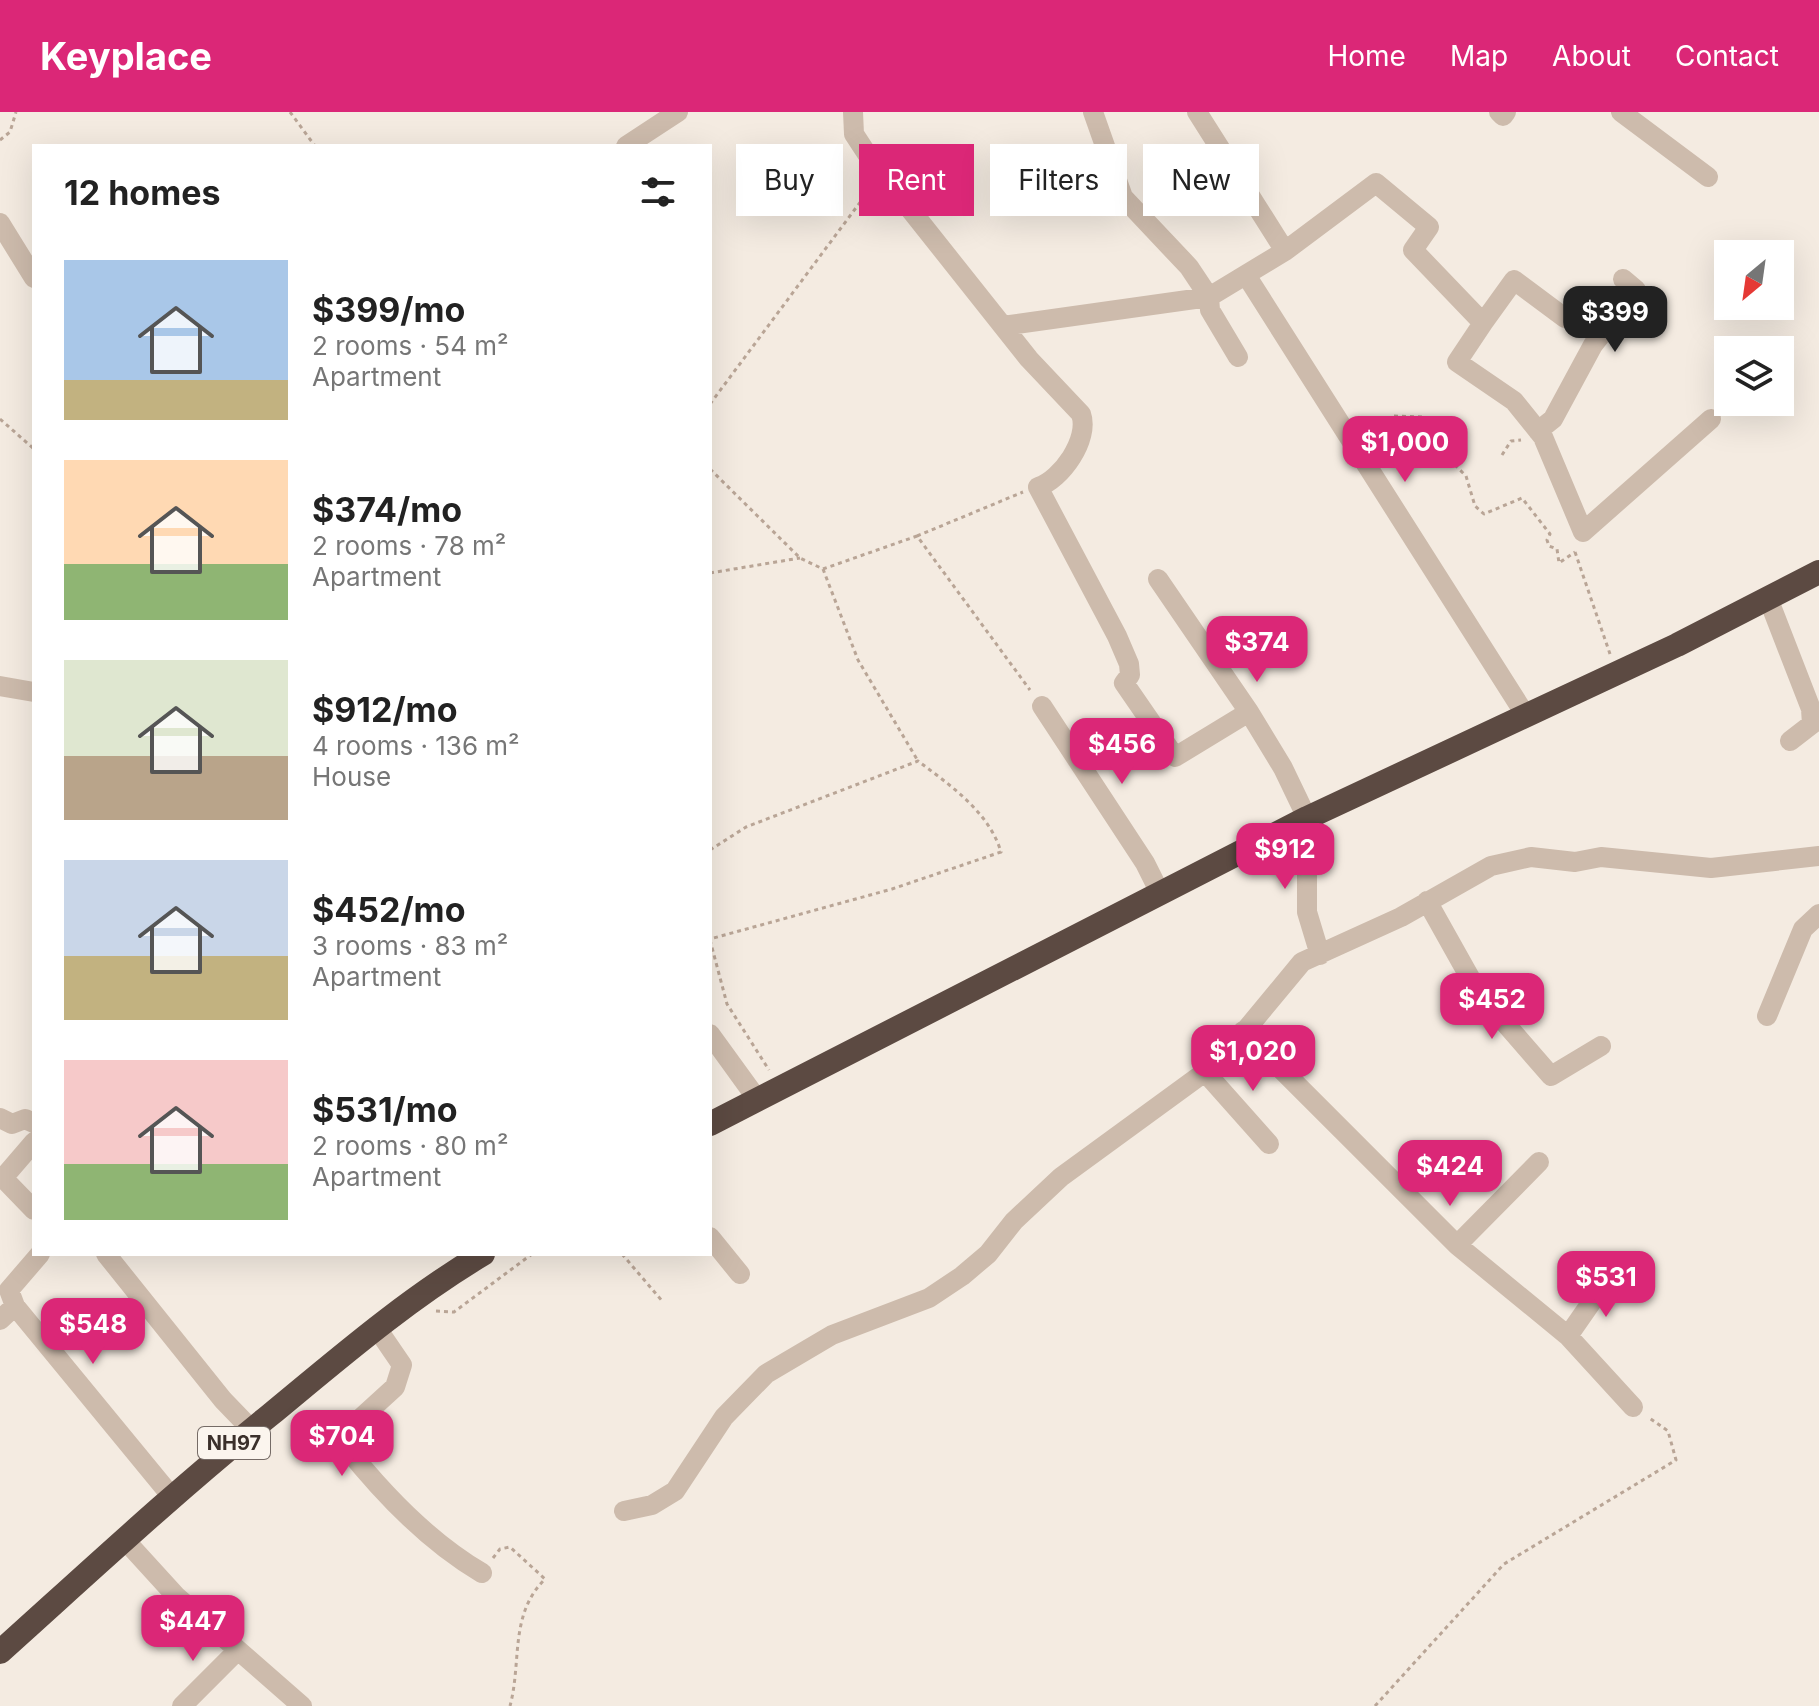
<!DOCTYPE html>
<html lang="en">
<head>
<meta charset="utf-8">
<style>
  body { margin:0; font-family:Inter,sans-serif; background:#f2f2f2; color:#222; height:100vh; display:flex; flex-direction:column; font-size:30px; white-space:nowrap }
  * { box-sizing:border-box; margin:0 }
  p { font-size:26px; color:#767676 }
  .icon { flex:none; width:44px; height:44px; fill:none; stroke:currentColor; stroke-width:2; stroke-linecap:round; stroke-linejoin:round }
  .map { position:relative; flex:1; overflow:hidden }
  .sheet { position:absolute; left:32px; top:32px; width:680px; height:1112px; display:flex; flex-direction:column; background:#fff; border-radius:0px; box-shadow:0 8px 32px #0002 }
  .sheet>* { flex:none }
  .hud { position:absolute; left:736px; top:32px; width:760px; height:72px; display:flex; gap:16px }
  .needle { width:52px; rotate:209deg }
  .fabs { position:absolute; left:1714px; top:128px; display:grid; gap:16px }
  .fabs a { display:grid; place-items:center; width:80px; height:80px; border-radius:0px; background:#fff; box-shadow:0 8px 32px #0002; font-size:40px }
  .price { position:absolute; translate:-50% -68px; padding:0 18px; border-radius:16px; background:#db2777; color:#fff; font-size:26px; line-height:52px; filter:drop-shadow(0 2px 4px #0008) }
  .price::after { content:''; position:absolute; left:50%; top:48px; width:24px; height:18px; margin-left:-12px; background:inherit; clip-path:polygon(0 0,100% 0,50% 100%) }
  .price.active { background:#222; color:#fff }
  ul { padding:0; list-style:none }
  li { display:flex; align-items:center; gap:24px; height:200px; padding:0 32px }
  li span { display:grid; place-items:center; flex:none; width:224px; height:160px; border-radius:0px; color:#555 }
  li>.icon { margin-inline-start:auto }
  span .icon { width:96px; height:96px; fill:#fffc; stroke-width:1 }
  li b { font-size:34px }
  h2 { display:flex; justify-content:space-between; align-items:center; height:96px; padding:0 32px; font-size:34px }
  .tag { padding:0 28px; border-radius:0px; background:#fff; box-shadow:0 8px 32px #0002; font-size:28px; line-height:72px }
  .tag.active { background:#db2777; color:#fff }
  header { display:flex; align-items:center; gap:48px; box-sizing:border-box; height:112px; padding:0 40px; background:#db2777; color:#fff }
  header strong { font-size:38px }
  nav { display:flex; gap:44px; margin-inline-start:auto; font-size:28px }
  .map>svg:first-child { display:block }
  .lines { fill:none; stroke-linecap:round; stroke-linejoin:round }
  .path { stroke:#b9a596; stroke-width:3; stroke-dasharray:4 4; stroke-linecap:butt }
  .minor { stroke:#cdbbac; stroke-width:20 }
  .highway { stroke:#5c4a42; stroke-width:24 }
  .labels { text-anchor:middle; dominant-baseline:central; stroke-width:6; stroke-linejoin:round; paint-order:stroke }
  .shield { fill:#fbf5ee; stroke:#756b66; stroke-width:2 }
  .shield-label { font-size:20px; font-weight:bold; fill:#3b302b }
</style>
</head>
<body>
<header>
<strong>Keyplace</strong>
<nav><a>Home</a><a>Map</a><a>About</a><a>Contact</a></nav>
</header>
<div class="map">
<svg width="1819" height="1594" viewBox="0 0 1819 1594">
  <rect width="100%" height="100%" fill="#f4ebe1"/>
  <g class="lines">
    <!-- path -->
    <path class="path" d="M290,0L315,34
      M0,28L10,20L16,0
      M710,292L870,77
      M1394,304L1425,305L1440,324L1449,347L1466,364L1475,394L1484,402L1522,386L1550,422L1547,428L1549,434L1557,437L1559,451L1575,440
      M0,307L34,337
      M1502,343L1511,329L1521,328
      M710,357L800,446L823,457L917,424L1030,578
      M917,424L1023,380
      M1575,440L1610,542
      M823,457L858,548L918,649
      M710,461L800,446
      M710,738L746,715L918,649C950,673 989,700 1001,740L892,777L710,827
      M710,828L727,892L769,958
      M622,1142L663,1190
      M436,1199L454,1200L532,1142
      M493,1446L500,1437L510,1435L545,1467C509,1503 522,1549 510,1594
      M1375,1594L1504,1452L1676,1348L1668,1319L1648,1305"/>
    <!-- minor -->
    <path class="minor" d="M853,0L854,22L871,48L1029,247L1081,302C1090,327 1061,368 1038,375L1117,524L1129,552L1130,563L1124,571L1175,645L1249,600
      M1093,0L1123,85L1189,155L1209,185L1210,198L1238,245
      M1197,0L1285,139
      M1499,0L1503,4L1506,0
      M1621,0L1708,65
      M626,34L678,0
      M0,111L34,166
      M1246,163L1526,604
      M1483,211L1514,168L1565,206
      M1003,214L1209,185L1285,139L1376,71L1429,115L1413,138L1483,211L1457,250L1514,289L1543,325L1583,420L1711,307
      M1538,319L1553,307L1593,233L1636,178L1623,167
      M1158,467L1249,600L1283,656L1307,706V800L1320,843
      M1768,486L1811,597L1812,612L1790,629
      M0,574L34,580
      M1042,594L1145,751L1160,781
      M1427,789L1478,880L1551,964L1601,934
      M1767,904L1803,817L1819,802
      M1243,919L1457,1133L1568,1224L1633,1295
      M710,922L757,987
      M1205,960L1269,1032
      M0,1006L12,1012L25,1007L34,1011
      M34,1030L3,1066L34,1098
      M710,1125L740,1162
      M1457,1133L1539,1050
      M106,1142L223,1288L251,1317
      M15,1194L9,1178L40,1142
      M0,1208L15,1194L172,1385
      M376,1215L402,1253L395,1275L350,1316L345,1334C383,1382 429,1430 482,1461
      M1568,1224L1609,1165
      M624,1399L652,1393L675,1379L724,1305L766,1262L832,1223L929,1186L962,1164L988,1142L1014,1109L1061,1065L1220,949L1302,850L1401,805L1491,754L1531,745L1575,750L1601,745L1711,756L1819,744
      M124,1427L176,1484L302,1594
      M182,1594L236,1540"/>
    <!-- highway -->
    <path class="highway" d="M710,1012L1307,706L1677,533L1819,460
      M0,1540C89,1460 177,1378 270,1303C339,1246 406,1188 483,1142"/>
  </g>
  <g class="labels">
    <!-- shield labels -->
    <rect class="shield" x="198" y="1315" width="72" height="32" rx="6"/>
    <g class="shield-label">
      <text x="234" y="1331">NH97</text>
    </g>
  </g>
</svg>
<div class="fabs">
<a><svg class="needle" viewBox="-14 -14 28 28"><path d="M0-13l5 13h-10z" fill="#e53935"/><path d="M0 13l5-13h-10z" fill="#767676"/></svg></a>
<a><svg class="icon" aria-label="layers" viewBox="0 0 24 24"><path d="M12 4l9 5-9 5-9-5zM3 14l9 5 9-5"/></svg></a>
</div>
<b class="price active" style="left:1615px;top:242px">$399</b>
<b class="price" style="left:1405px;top:372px">$1,000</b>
<b class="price" style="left:1257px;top:572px">$374</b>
<b class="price" style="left:1122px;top:674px">$456</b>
<b class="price" style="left:1285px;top:779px">$912</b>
<b class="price" style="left:1492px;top:929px">$452</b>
<b class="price" style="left:1253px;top:981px">$1,020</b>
<b class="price" style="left:1450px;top:1096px">$424</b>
<b class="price" style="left:1606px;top:1207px">$531</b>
<b class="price" style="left:93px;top:1254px">$548</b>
<b class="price" style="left:342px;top:1366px">$704</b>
<b class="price" style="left:193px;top:1551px">$447</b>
<div class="hud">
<a class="tag">Buy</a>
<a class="tag active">Rent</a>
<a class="tag">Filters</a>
<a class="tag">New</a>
</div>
<section class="sheet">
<h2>12 homes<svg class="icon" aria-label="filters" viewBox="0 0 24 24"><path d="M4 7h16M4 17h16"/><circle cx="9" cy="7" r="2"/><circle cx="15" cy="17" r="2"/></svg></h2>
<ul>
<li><span style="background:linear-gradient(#a9c7e8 75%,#c2b280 0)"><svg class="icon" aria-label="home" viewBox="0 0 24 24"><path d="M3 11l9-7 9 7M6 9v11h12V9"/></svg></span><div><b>$399/mo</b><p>2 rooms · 54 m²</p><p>Apartment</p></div></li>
<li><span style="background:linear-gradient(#ffd9b3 65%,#8fb573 0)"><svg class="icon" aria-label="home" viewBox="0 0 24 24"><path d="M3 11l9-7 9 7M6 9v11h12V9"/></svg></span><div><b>$374/mo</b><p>2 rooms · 78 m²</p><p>Apartment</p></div></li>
<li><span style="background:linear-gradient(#dfe7d0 60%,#b9a48a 0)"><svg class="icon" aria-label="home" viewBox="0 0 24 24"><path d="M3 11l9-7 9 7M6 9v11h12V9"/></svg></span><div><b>$912/mo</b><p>4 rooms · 136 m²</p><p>House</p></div></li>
<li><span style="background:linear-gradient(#c9d6e8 60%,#c2b280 0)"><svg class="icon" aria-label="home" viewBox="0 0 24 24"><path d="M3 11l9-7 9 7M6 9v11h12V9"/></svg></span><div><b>$452/mo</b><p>3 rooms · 83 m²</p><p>Apartment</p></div></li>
<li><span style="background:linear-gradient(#f6c9c9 65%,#8fb573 0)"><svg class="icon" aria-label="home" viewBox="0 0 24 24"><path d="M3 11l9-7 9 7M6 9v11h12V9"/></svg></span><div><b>$531/mo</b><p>2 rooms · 80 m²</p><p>Apartment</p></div></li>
</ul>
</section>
</div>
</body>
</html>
